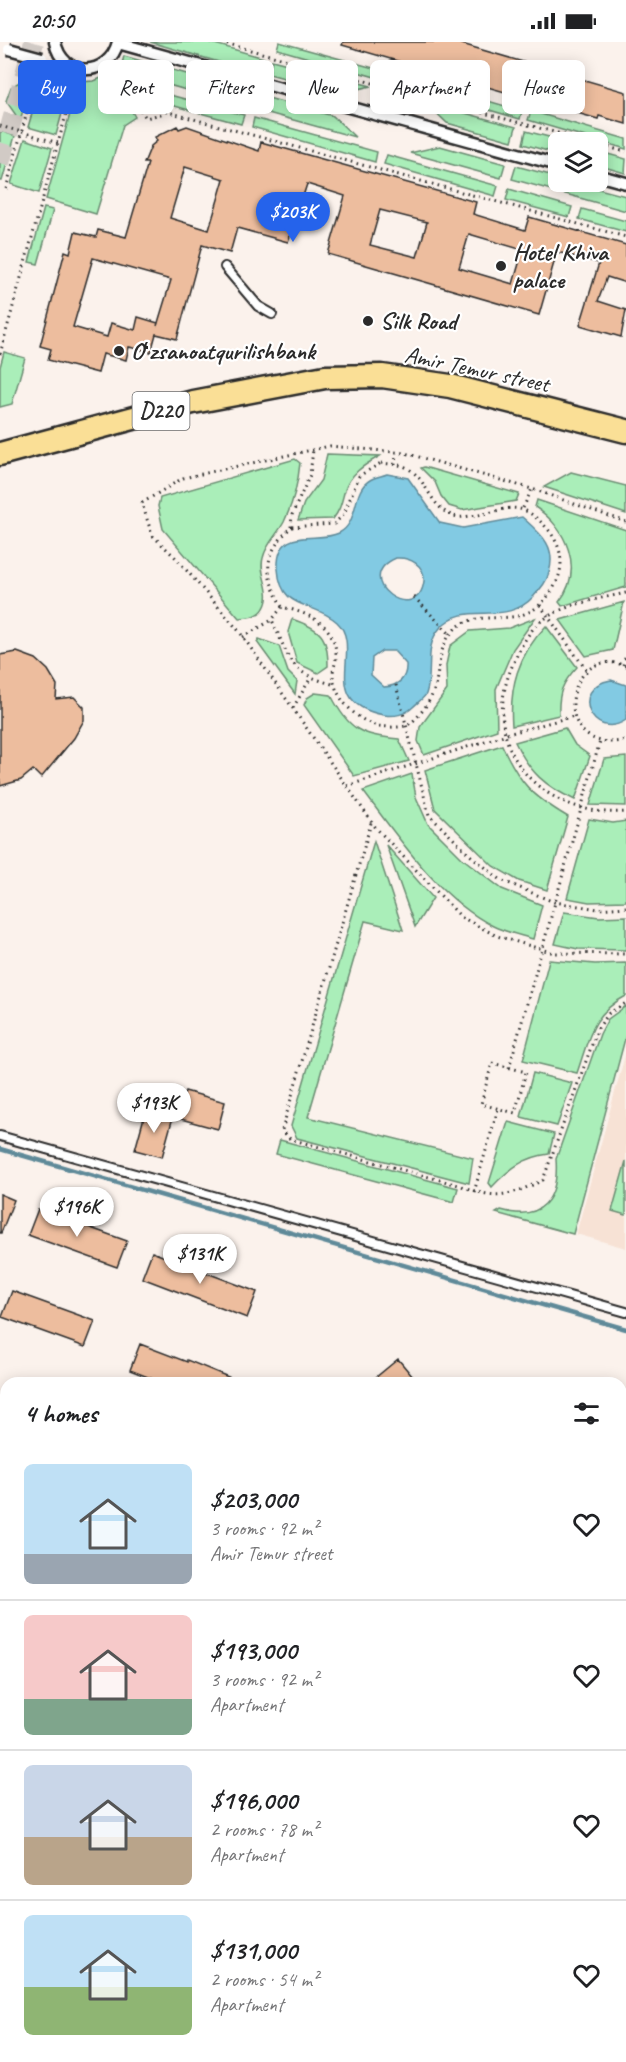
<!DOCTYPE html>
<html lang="en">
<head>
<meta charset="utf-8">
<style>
  body { margin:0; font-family:Caveat,sans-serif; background:#f6f6f6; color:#202124; height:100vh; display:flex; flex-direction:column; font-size:22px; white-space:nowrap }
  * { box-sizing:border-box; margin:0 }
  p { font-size:20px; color:#757577 }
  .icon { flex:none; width:33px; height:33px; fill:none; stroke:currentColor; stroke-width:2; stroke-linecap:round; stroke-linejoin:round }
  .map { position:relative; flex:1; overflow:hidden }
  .drawer { position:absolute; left:0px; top:1335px; width:627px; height:686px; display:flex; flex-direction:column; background:#fff; border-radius:18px 18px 0 0; box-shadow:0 3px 15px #0003 }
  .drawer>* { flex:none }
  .guide { position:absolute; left:18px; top:18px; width:591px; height:54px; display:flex; gap:12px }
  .controls { position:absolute; left:548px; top:90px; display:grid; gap:12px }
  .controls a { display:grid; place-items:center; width:60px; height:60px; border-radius:9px; background:#fff; box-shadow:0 3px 15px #0003; font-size:30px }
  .price { position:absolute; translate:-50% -51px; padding:0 14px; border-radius:21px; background:#fff; color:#222; font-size:20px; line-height:39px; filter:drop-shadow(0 2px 3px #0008) }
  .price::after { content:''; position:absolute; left:50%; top:36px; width:18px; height:14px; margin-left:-9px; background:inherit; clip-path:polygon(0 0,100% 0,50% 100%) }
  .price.selected { background:#2563eb; color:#fff }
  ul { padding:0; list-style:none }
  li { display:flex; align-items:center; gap:18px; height:150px; padding:0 24px }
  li+li { border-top:2px solid #e0e0e0 }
  li span { display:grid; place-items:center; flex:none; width:168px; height:120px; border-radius:9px; color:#555 }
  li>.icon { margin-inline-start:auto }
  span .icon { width:72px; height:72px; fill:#fffc; stroke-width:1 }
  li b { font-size:26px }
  h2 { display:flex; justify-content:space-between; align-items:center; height:72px; padding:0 24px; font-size:26px }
  .chip { padding:0 21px; border-radius:9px; background:#fff; box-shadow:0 3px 15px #0003; font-size:21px; line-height:54px }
  .chip.selected { background:#2563eb; color:#fff }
  .status { display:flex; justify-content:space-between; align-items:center; height:42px; padding:0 30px; background:#fff; direction:ltr }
  .status svg { height:16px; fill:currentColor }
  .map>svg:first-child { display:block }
  .built { fill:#f7e2d5 }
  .green { fill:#aaeeb9; stroke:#6a8c72; stroke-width:1.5 }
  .water { fill:#82cae3; stroke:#5f8a99; stroke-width:1.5; fill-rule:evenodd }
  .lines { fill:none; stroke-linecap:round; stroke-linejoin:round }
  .stream { stroke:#5f8a99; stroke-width:4.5 }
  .canal { stroke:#82cae3; stroke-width:16 }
  .building { fill:#edbd9e; stroke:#2b2b2b; stroke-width:1.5; fill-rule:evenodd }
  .secondary-tunnel { stroke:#d1cac5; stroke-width:20; stroke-dasharray:20 10; stroke-linecap:butt }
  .service-casing { stroke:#2b2b2b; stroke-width:12 }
  .pedestrian-casing { stroke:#2b2b2b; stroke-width:15 }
  .minor-casing { stroke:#2b2b2b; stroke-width:20 }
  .tertiary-casing { stroke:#2b2b2b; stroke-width:22 }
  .primary-casing { stroke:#2b2b2b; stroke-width:27 }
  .path { stroke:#2b2b2b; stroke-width:3; stroke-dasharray:1.5 4.5; stroke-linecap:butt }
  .service { stroke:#fff; stroke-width:8 }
  .pedestrian { stroke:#fff; stroke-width:10 }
  .minor { stroke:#fff; stroke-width:15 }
  .tertiary { stroke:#fff; stroke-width:18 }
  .primary { stroke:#fadf96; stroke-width:22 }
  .pedestrian-bridge-casing { stroke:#2b2b2b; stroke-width:15; stroke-linecap:butt }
  .path-bridge { stroke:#2b2b2b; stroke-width:3; stroke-dasharray:1.5 4.5; stroke-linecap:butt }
  .pedestrian-bridge { stroke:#fff; stroke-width:10 }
  .poi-dot { fill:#2b2b2b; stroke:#fff; stroke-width:2 }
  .labels { text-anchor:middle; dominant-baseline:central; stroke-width:4.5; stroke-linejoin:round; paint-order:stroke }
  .shield { fill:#fff; stroke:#6b6b6b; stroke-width:1.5 }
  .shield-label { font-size:22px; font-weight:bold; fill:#2b2b2b }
  .poi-label { font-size:24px; font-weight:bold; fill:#2b2b2b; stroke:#fff; text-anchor:start }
  .street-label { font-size:24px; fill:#2b2b2b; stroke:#fff }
</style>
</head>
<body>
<div class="status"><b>20:50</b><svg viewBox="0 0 49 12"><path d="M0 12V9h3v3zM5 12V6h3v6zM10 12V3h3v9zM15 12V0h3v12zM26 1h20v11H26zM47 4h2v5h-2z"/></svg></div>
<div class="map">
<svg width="626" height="2020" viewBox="0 0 626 2020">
  <rect width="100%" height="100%" fill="#fbf2ec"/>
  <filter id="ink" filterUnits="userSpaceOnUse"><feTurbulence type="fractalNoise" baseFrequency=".0167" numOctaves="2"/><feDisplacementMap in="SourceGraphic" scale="12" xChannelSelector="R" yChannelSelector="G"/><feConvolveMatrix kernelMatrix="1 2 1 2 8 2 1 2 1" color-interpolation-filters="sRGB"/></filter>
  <g filter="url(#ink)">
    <!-- built -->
    <path class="built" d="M626,1010V1206L576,1192Z"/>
    <!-- green -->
    <path class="green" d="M150,0H208L264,16L260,32Z
      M279,0L399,33L396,41L277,7Z
      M124,14L253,51L248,66L131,32L122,22Z
      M272,18L371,44L341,51L269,32Z
      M44,31L71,39L56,93L28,85Z
      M33,32L20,79L6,59L11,45Z
      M111,32L135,75L123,83L96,172L46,157L79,40L94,39Z
      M406,35L522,69L520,77L404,43Z
      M133,43L244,73L241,82L160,60L147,67Z
      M261,54L333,74L355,95L257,68Z
      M425,60L516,85L512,99L447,81Z
      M531,69L626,97V107L528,78Z
      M254,76L377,110L375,120L252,85Z
      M0,89L15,94L2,139H0Z
      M526,89L568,100H558V112L523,102Z
      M25,97L52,106L39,151L11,142Z
      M440,104L505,122L501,136L410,111Z
      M597,109L626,117L625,131L597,123Z
      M387,113L498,144L495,154L384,122Z
      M516,124L558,135V140H572L626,154V169L512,137Z
      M509,147L572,165L569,175L506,158Z
      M44,166L53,168L38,222L29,220Z
      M582,167L626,179V190L579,177Z
      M4,310L25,316L12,362L0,365V325Z
      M327,412L380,414C364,423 349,432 344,451C341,462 340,468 333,477L298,478L304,461L321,438Z
      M295,417L300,421C298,442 293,461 284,480C277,493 266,502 263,516C258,533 274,549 264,566C259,575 249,575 239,576L163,487L158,464L160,456Z
      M424,425L519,452L516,459L462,468L449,464L441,454L435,440L421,426Z
      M571,430L626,444V472L544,445Z
      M537,458L626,488V545L562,564L559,560C585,527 566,485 535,465Z
      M624,560L613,608L586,614L560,578Z
      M535,576L513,607L496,647L497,688L424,713L418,699L420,685L447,648L446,623L450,604L470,589L509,586Z
      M292,577C321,587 328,594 328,624L318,631L297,621L288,590Z
      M546,584L577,625C562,641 558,651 559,673L512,684C509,645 518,613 546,584Z
      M259,597L279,604L288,630L297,639L295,652L257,600Z
      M315,651L331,653C349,689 361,693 399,697L409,719L354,734L304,663L307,656Z
      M565,686L575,703L590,714L575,758C545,744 530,731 515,700Z
      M502,703C520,742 531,753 568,775L547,848L519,839L493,824L435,767L425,728Z
      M626,715V764L590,763L604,717Z
      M412,732L416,755L428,782L462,816L502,847L542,863L533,897C520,893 505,890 493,884C438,856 399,796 363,749Z
      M589,777L613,781L626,779V859L589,860L567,856Z
      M374,799L403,888L365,879L308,1075L473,1116L469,1141L297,1096L291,1084Z
      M386,803L433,856L415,885Z
      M564,870L599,875L626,874V908L578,907L555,902Z
      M549,918L595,922L626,921V954C591,972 589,997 577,1031L523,1018Z
      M626,964V993L573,1192L496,1171L501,1168C542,1180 559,1157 556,1117L600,992L608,977Z
      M533,1031L572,1041L557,1084L521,1075Z
      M508,1080L554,1092L549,1112C524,1115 509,1127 492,1145L489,1141Z
      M280,1098L458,1146L454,1160L276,1112Z
      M626,1119V1173L612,1169Z"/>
    <!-- water -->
    <path class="water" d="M387,432L408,436L440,481L463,486L522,475C541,492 557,504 549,531C546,541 541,546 534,554C504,587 466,556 440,586C423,605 434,630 426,652C424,656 417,661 413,665C406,672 395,675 384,673C316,661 365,606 337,580C312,558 281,570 278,527C276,482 317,502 339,491C360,480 351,449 370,438C375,435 382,434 387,432ZM396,516C410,515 425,523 424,539C418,586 348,537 396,516ZM382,609H394L406,622C407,636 399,644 384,645L371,633L372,616Z
      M611,638L626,643V678C592,701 568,645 611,638Z"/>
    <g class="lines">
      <!-- stream -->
      <path class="stream" d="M0,1107L626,1287"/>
      <!-- canal -->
      <path class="canal" d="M0,1367L6,1371
        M621,1882L626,1886"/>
    </g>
    <!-- building -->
    <path class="building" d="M343,0H455L626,50V82L599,74L598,77L342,3Z
      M177,84L179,87L187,84L259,109L261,100L476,160L473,172L525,188L529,175L626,203V241L607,235L598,259L626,268L621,295L580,283L599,221L557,210L539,273L328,212L345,154L307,142L288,200L237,186L230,211L202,203L177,297L156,292L151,310L129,305L126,318L103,312L98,331L48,318L51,307L40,304L65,209L70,211L75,190L96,195L98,188L126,195L148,121H144L151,104L157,99L155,95ZM185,125L224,137L209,188L170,176ZM380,168L427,180L417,215L370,203ZM469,192L523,208L513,242L459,226ZM93,216L171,238L157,284L158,281L138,275L135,288L111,281L107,295L73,285Z
      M17,610L36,617L48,628L57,643L56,657L74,655L84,665V678L74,696L41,736L33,728L21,738L0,744V613Z
      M185,1049L225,1060L218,1087L177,1076Z
      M146,1068L173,1075L162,1115L135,1108Z
      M0,1152L14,1158L1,1191H0Z
      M38,1167L127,1199L117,1225L28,1193Z
      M152,1210L257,1250L247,1276L142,1236Z
      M12,1249L95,1279L85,1305L2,1275Z
      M140,1302L187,1320V1318L243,1341H163L130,1328Z
      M398,1317L418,1341H369Z"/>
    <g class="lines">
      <!-- secondary-tunnel -->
      <path class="secondary-tunnel" d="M0,121L34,0"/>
      <defs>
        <path id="service" d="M225,225L258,264L272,272
          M0,1094L626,1270"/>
        <path id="pedestrian" d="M55,0C62,37 109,36 118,0
          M118,1L558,123
          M597,133L626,141"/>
        <path id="minor" d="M0,1922L6,1925"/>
        <path id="tertiary" d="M621,1492L626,1488
          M0,2000L6,1995"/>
        <path id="primary" d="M0,412L193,360L325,335L382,334L450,344L626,389"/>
      </defs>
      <!-- service casing -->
      <use href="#service" class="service-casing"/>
      <!-- pedestrian casing -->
      <use href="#pedestrian" class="pedestrian-casing"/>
      <!-- minor casing -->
      <use href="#minor" class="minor-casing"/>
      <!-- tertiary casing -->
      <use href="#tertiary" class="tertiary-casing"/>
      <!-- primary casing -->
      <use href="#primary" class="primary-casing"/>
      <!-- path -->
      <path class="path" d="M221,0L591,100
        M114,28L146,76L168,70L626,195
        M22,90L58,101L76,38
        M597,102L626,110
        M6,147L39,26
        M0,312L58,101
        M381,421C388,422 397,422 403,424C429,434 428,469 458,475C461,476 467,474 471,474C506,470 516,454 545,484C554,493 561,507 561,520C561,531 557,541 551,550C521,594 482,562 455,587C438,604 440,624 435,645C432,657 417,680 405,684C398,686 386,685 378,684C357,679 333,655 333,632C333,626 336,621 336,615C337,582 308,571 282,565C263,529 263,514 291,485L334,482L344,472L359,434Z
        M395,423L396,411
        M523,466L532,447
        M626,480L532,447L405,411L330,404L183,436L142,461L152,493L175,515L239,589L376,786L461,875L497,894L554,911L626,912
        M291,485L292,473L310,433L313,408
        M626,551C598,557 563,562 540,580C528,590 519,608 513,622C476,705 541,776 626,770
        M414,555L450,592
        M540,563L587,629
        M282,565L272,578C291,619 288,631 336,643
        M243,595L272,578
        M623,623L626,613
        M626,624C563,599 548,716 626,698
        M396,643L429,773L470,813L501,838L554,860L598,867L626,865
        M293,666L310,637
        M347,744L507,692L574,674
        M371,781L282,1088L290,1097L462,1144C496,1159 512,1153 543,1138L598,986L609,971L626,961
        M492,1021L526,1030L515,1071L481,1062Z
        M509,1026L600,699
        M474,1150L498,1067"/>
      <!-- service -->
      <use href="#service" class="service"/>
      <!-- pedestrian -->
      <use href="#pedestrian" class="pedestrian"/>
      <!-- minor -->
      <use href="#minor" class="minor"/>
      <!-- tertiary -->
      <use href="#tertiary" class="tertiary"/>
      <!-- primary -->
      <use href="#primary" class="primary"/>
      <defs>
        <path id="pedestrian-bridge" d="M9,7L42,16"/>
      </defs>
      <!-- pedestrian-bridge casing -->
      <use href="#pedestrian-bridge" class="pedestrian-bridge-casing"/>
      <!-- path-bridge -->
      <path class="path-bridge" d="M0,84L22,90"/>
      <!-- pedestrian-bridge -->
      <use href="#pedestrian-bridge" class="pedestrian-bridge"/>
    </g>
  </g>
  <!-- markers -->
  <g class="poi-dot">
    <circle cx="501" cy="224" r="6"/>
    <circle cx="368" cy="279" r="6"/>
    <circle cx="119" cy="309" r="6"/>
  </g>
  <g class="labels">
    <!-- shield labels -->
    <rect class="shield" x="132.5" y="350" width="57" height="38" rx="4.5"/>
    <g class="shield-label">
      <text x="161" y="369">D220</text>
    </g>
    <!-- poi labels -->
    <g class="poi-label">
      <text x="513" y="210">Hotel Khiva<tspan x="513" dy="28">palace</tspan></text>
      <text x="380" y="279">Silk Road</text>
      <text x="131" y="309">Oʻzsanoatqurilishbank</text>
    </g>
    <!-- street labels -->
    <g class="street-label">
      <text transform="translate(477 327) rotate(12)">Amir Temur street</text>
    </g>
  </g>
</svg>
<div class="controls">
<a><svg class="icon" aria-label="layers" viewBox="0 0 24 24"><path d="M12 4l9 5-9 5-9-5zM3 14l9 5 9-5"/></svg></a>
</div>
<b class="price selected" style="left:293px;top:201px">$203K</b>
<b class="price" style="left:154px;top:1092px">$193K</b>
<b class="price" style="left:77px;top:1196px">$196K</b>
<b class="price" style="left:200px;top:1243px">$131K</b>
<div class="guide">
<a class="chip selected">Buy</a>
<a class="chip">Rent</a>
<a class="chip">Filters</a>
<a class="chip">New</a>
<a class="chip">Apartment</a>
<a class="chip">House</a>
</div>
<section class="drawer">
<h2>4 homes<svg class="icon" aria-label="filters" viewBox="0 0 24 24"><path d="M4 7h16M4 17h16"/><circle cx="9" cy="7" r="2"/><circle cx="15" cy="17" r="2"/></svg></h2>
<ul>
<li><span style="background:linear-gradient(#bfe0f5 75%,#9aa5b1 0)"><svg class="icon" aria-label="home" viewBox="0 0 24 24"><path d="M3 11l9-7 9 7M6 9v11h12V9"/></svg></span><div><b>$203,000</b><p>3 rooms · 92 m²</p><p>Amir Temur street</p></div><svg class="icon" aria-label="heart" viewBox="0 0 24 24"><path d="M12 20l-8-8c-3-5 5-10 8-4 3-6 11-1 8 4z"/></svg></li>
<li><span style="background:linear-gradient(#f6c9c9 70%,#7fa58c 0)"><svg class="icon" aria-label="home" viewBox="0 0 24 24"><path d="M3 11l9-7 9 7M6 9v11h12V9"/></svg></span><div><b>$193,000</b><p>3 rooms · 92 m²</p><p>Apartment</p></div><svg class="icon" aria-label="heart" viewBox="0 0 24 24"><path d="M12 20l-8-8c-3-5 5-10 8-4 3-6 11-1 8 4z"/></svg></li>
<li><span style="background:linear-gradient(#c9d6e8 60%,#b9a48a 0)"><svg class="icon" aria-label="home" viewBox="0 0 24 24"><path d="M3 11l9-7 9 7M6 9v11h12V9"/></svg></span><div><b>$196,000</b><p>2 rooms · 78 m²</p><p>Apartment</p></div><svg class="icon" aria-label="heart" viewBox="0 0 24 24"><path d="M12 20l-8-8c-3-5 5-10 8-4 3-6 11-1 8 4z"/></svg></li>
<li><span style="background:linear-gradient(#bfe0f5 60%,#8fb573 0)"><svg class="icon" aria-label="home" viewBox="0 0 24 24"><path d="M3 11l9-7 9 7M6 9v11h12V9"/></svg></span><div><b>$131,000</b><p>2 rooms · 54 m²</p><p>Apartment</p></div><svg class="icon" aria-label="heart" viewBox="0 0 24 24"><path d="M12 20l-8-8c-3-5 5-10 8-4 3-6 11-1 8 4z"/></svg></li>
</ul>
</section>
</div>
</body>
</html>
